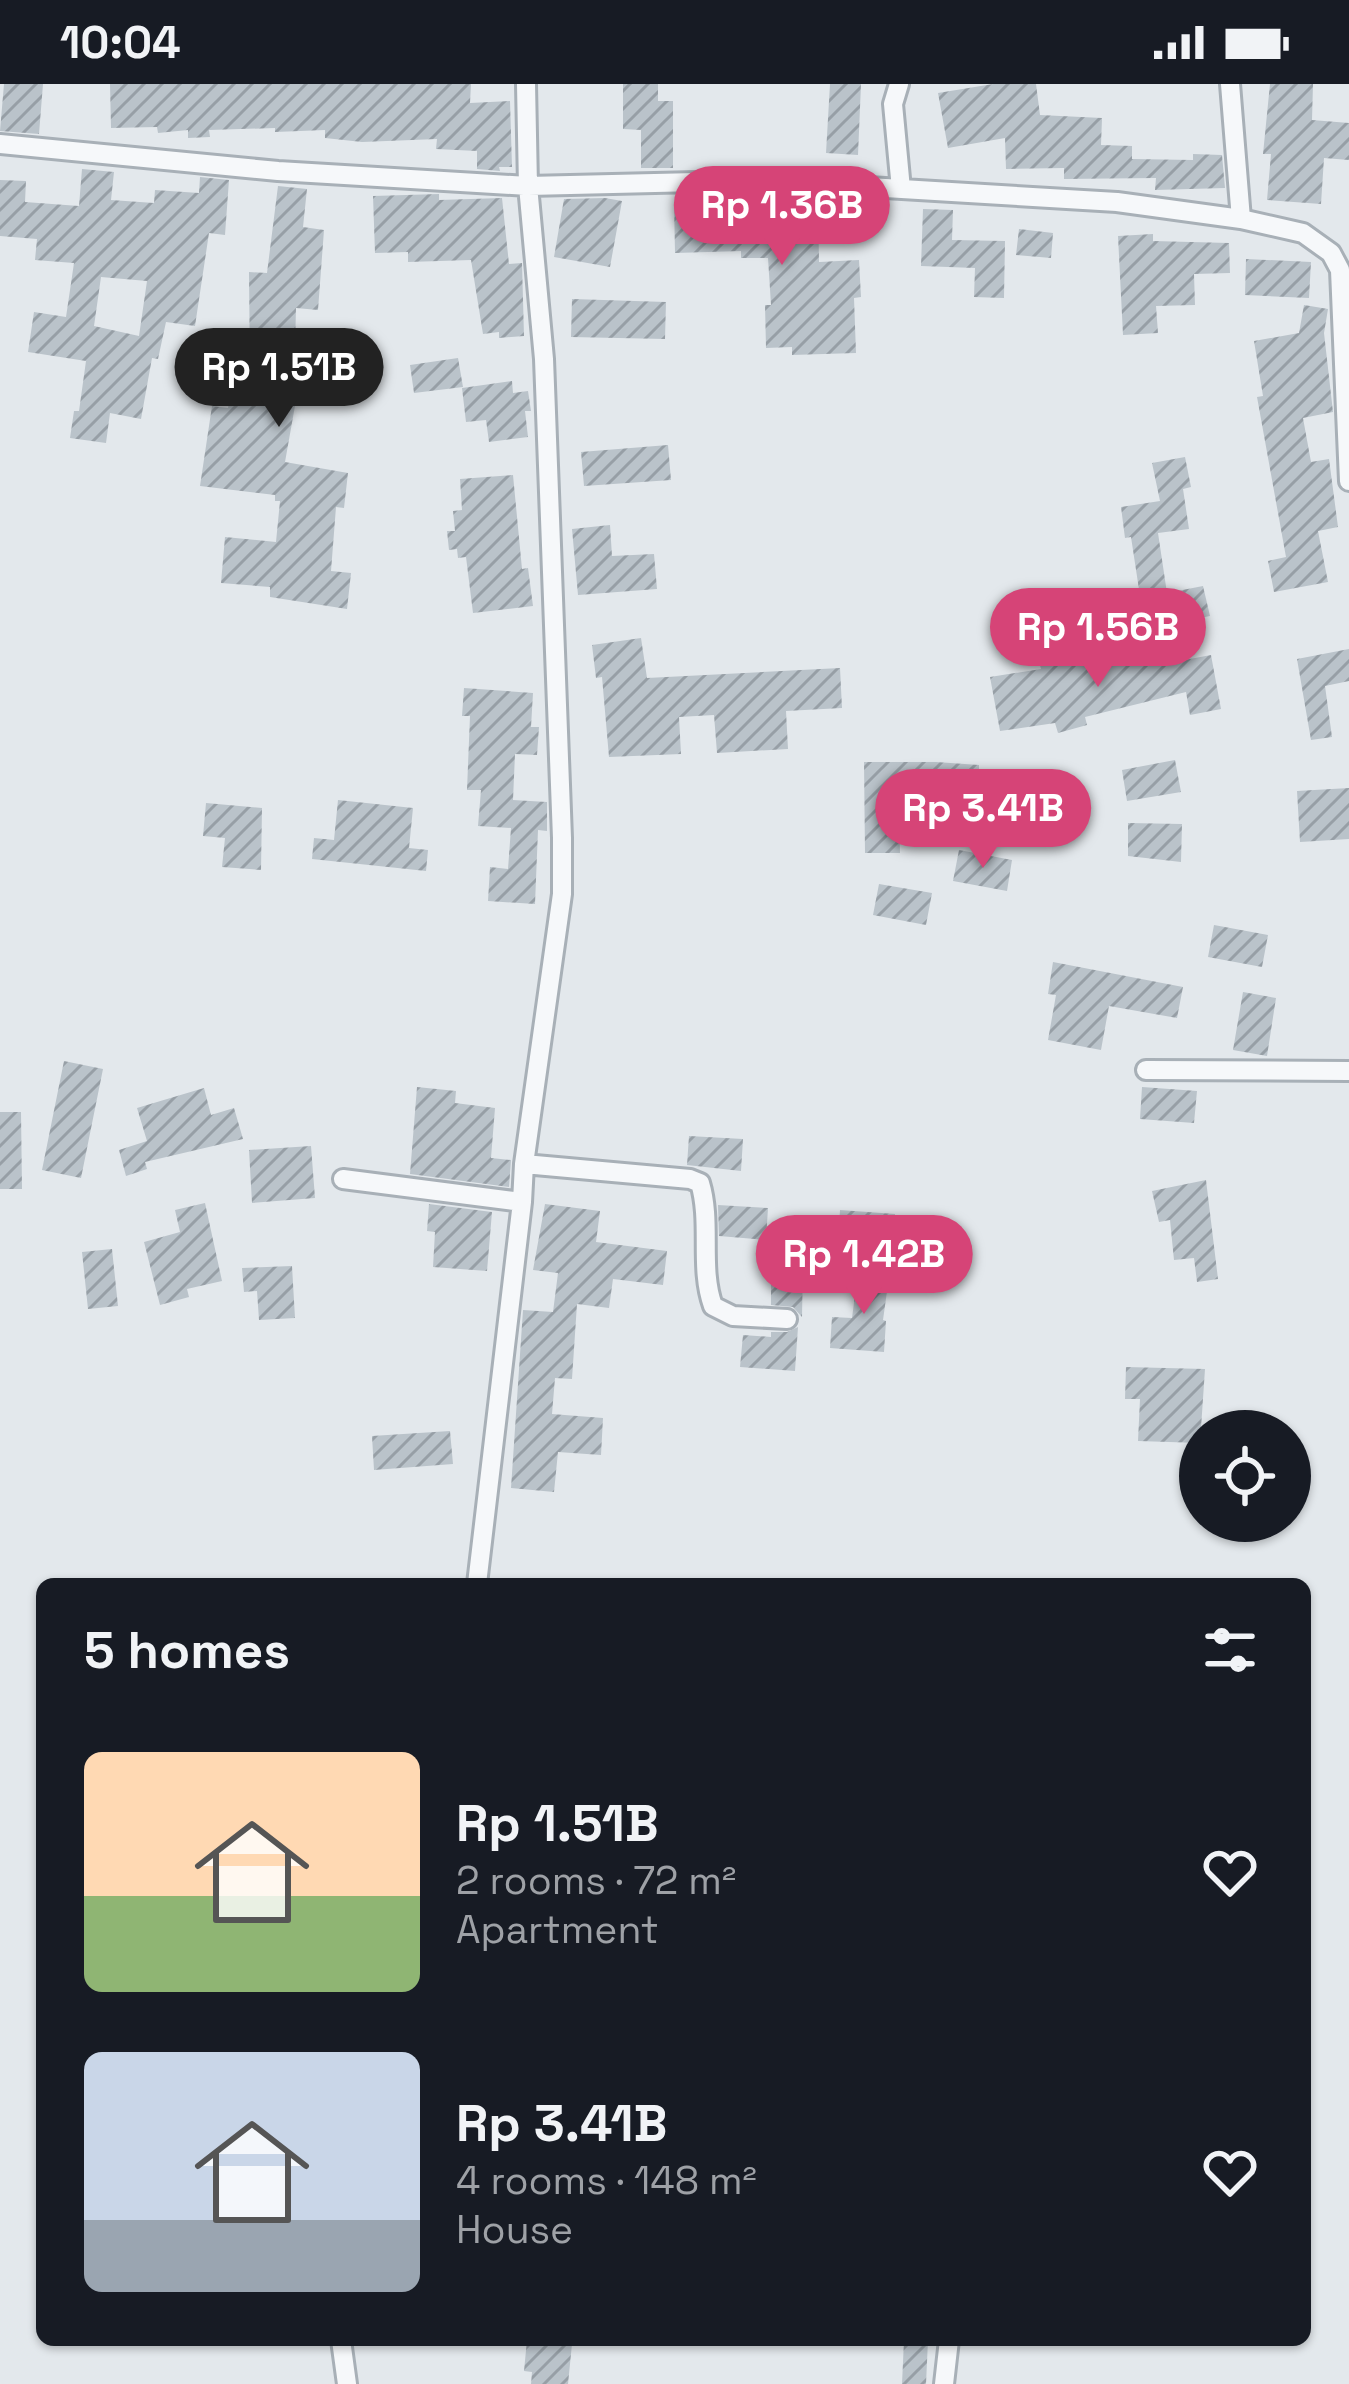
<!DOCTYPE html>
<html lang="en">
<head>
<meta charset="utf-8">
<style>
  body { margin:0; font-family:"Space Grotesk",sans-serif; background:#20242c; color:#f1f3f6; height:100vh; display:flex; flex-direction:column; font-size:45px; white-space:nowrap }
  * { box-sizing:border-box; margin:0 }
  p { font-size:39px; color:#9ea1a6 }
  .icon { flex:none; width:66px; height:66px; fill:none; stroke:currentColor; stroke-width:2; stroke-linecap:round; stroke-linejoin:round }
  .map { position:relative; flex:1; overflow:hidden }
  .side { position:absolute; left:36px; top:1494px; width:1275px; height:768px; display:flex; flex-direction:column; background:#171b24; border-radius:18px; box-shadow:0 3px 9px #0004 }
  .side>* { flex:none }
  .fabs { position:absolute; left:1179px; top:1326px; display:grid; gap:24px }
  .fabs a { display:grid; place-items:center; width:132px; height:132px; border-radius:50%; background:#171b24; box-shadow:0 3px 9px #0004; font-size:60px }
  .price { position:absolute; translate:-50% -102px; padding:0 27px; border-radius:42px; background:#d64477; color:#fff; font-size:39px; line-height:78px; filter:drop-shadow(0 3px 6px #0008) }
  .price::after { content:''; position:absolute; left:50%; top:72px; width:36px; height:27px; margin-left:-18px; background:inherit; clip-path:polygon(0 0,100% 0,50% 100%) }
  .price.active { background:#222; color:#fff }
  ul { padding:0; list-style:none }
  li { display:flex; align-items:center; gap:36px; height:300px; padding:0 48px }
  li span { display:grid; place-items:center; flex:none; width:336px; height:240px; border-radius:18px; color:#555 }
  li>.icon { margin-inline-start:auto }
  span .icon { width:144px; height:144px; fill:#fffc; stroke-width:1 }
  li b { font-size:51px }
  h2 { display:flex; justify-content:space-between; align-items:center; height:144px; padding:0 48px; font-size:51px }
  .status { display:flex; justify-content:space-between; align-items:center; height:84px; padding:0 60px; background:#171b24; direction:ltr }
  .status svg { height:33px; fill:currentColor }
  .map>svg:first-child { display:block }
  .building { fill:url(#building-hatch); fill-rule:evenodd }
  .lines { fill:none; stroke-linecap:round; stroke-linejoin:round }
  .street-casing { stroke:#a8b0b7; stroke-width:24 }
  .street { stroke:#f6f8fa; stroke-width:18 }
</style>
</head>
<body>
<div class="status"><b>10:04</b><svg viewBox="0 0 49 12"><path d="M0 12V9h3v3zM5 12V6h3v6zM10 12V3h3v9zM15 12V0h3v12zM26 1h20v11H26zM47 4h2v5h-2z"/></svg></div>
<div class="map">
<svg width="1349" height="2300" viewBox="0 0 1349 2300">
  <defs>
    <pattern id="building-hatch" width="6" height="6" patternUnits="userSpaceOnUse" patternTransform="scale(3)"><rect width="6" height="6" fill="#bac3ca"/><path d="M-1 1l2-2M0 6l6-6M5 7l2-2" fill="none" stroke="#979fa6"/></pattern>
  </defs>
  <rect width="100%" height="100%" fill="#e3e8ec"/>
  <!-- building -->
  <path class="building" d="M4,0H43L39,50L0,47Z
    M110,0H471L470,19L510,17L512,83H499L500,87L477,85V67L436,65L437,55L362,58L325,54V46L275,48V44L209,46L210,53L188,54V46L158,49L157,43L111,44Z
    M623,0H658V17H673V84H641V46L623,45Z
    M830,0H861L858,71L826,69Z
    M993,0H1036L1040,31L1102,34L1101,61L1132,62V75L1193,76V70L1222,71L1225,104L1155,106L1156,94L1064,95V84L1006,85L1005,54L948,64L938,9Z
    M1270,0H1313L1312,36L1349,39V76L1324,74L1321,120L1267,116L1271,70H1263Z
    M82,85L114,88L111,116L154,119L155,106L199,109L200,93L229,96L225,151L209,149L195,242L166,238L158,275L152,274L141,335L110,329L106,359L70,354L74,327H79L86,277L28,268L34,228L66,233L74,179L35,176L37,155L0,152V96L26,97L25,118L79,122ZM101,193L147,197L139,252L94,242Z
    M278,102L307,105L303,143L324,146L318,226L296,224L294,305H298L285,378L348,389L344,424L336,423L331,487L351,489L347,525L270,513V503L221,499L225,453L276,458L280,417H275V411L200,402L212,322L228,324L234,291L250,294L249,188L267,189Z
    M439,110V116L502,114L509,180L522,179L524,252L499,254V248L483,250L471,176L408,178V168L375,169L373,112Z
    M605,114L622,117L610,183L554,173L564,115Z
    M787,115H818L819,178L859,176L861,213L854,214L856,269L792,271V263L766,264L765,221H771L768,174H741V167L675,169L674,118Z
    M923,125L953,126L952,156L1005,157L1004,214L974,213L975,184L921,182Z
    M1019,145L1053,149L1051,174L1016,171Z
    M1153,150V157L1229,159L1230,189L1194,190L1195,221L1156,222L1158,249L1123,251L1118,152Z
    M1246,175L1311,178L1309,214L1245,211Z
    M572,215L666,218L665,255L571,253Z
    M1304,221L1328,225L1324,249L1333,328L1303,334L1311,378L1329,375L1338,443L1318,447L1328,498L1274,508L1268,477L1286,473L1257,313L1263,312L1254,257L1299,249Z
    M458,274L463,303L414,309L410,281Z
    M512,297L513,309L528,307L531,327H525L528,353L489,358L486,336L466,338L462,304Z
    M668,361L671,396L584,402L581,368Z
    M1185,373L1191,403L1183,405L1189,445L1158,449L1167,509L1203,502L1210,532L1113,551L1106,519L1140,512L1131,453L1125,454L1121,423L1160,417L1152,379Z
    M513,391L522,485L528,484L533,522L473,529L466,473L458,474L457,465L449,466L447,447H455L453,427L462,426L460,395Z
    M610,441L612,472L654,470L657,505L578,511L572,445Z
    M641,554L647,594L840,584L842,624L786,627L788,665L717,669L714,631L679,633L681,670L609,673L602,593L596,594L592,561Z
    M1349,565V597L1325,602L1332,653L1311,656L1297,575Z
    M1069,569L1072,580L1126,569L1128,581L1156,575L1158,581L1211,571L1221,625L1190,631L1186,608L1085,633L1087,641L1058,649L1055,639L1000,647L990,593L1041,585L1039,577Z
    M464,604L533,609L531,643H539L537,671L515,670L513,716L547,718V747L538,746L535,820L488,817L490,783L508,785L511,744L478,742L481,706H467L470,632H462Z
    M1175,676L1181,708L1127,717L1122,686Z
    M864,678H936L979,681V688L1055,689L1054,726H1030V717L977,713L976,731L935,729V741H899L900,769H865Z
    M1349,704V755L1300,758L1297,707Z
    M338,716L413,724L409,764L428,766L426,787L312,775L314,754L334,756Z
    M206,719L262,724L261,786L222,783L225,754L203,752Z
    M1128,739L1182,740L1181,778L1128,772Z
    M959,766L1012,776L1007,807L953,797Z
    M879,800L932,809L926,841L873,831Z
    M1214,841L1268,851L1262,883L1208,873Z
    M1053,878L1183,903L1177,934L1109,922L1101,966L1048,956L1056,911L1048,910Z
    M1243,908L1276,914L1267,972L1233,966Z
    M64,977L103,985L81,1094L42,1086Z
    M417,1003L456,1007L455,1019L495,1024L491,1074L511,1076L509,1103L410,1090Z
    M1142,1003L1197,1007L1194,1039L1140,1035Z
    M204,1004L211,1031L234,1024L243,1055L145,1078L147,1085L126,1092L119,1066L147,1057L137,1024Z
    M0,1028H21L22,1105H0Z
    M689,1052L743,1055L741,1087L687,1081Z
    M311,1062L315,1114L252,1119L249,1066Z
    M1206,1096L1218,1195L1197,1198L1194,1174L1174,1176L1170,1136L1159,1138L1152,1107Z
    M205,1119L222,1197L187,1205L189,1213L160,1221L144,1158L180,1148L175,1126Z
    M429,1120L492,1128L487,1187L433,1183L435,1148L427,1147Z
    M545,1120L600,1127L596,1158L667,1167L663,1201L613,1195L609,1224L577,1220L572,1295L555,1294L552,1330L603,1334L601,1371L558,1368L554,1408L511,1404L523,1226L553,1228L558,1189L533,1186Z
    M718,1121L768,1124L766,1156L719,1152Z
    M840,1126L895,1130L893,1162L838,1158Z
    M112,1165L118,1222L88,1225L82,1168Z
    M771,1178L803,1180L802,1233L793,1223L771,1221Z
    M292,1182L295,1234L259,1236L257,1207L244,1208L242,1184Z
    M858,1188L889,1193L883,1236L886,1237L884,1268L830,1264L832,1233L852,1234Z
    M798,1243L795,1287L740,1283L743,1251L771,1253V1248H787Z
    M1126,1283L1205,1285L1200,1359L1138,1357L1140,1315H1125Z
    M450,1347L453,1380L374,1386L372,1352Z
    M527,2256L572,2260L568,2300H531L532,2288L524,2287Z
    M904,2256H928L926,2300H902Z"/>
  <g class="lines">
    <defs>
      <path id="street" d="M899,0L893,20L901,105
        M1230,0L1241,135
        M0,60L278,87L528,102L697,98L852,102L1117,118L1241,135L1303,149L1331,169L1340,186L1349,397
        M1146,986L1349,987
        M524,1080L690,1095L700,1099C712,1139 699,1183 713,1222L733,1232L787,1235
        M343,1095L522,1118
        M477,1500L522,1118L524,1080L562,810V754L544,275L528,102L526,0
        M341,2256L347,2300
        M944,2300L949,2256"/>
    </defs>
    <!-- street casing -->
    <use href="#street" class="street-casing"/>
    <!-- street -->
    <use href="#street" class="street"/>
  </g>
</svg>
<div class="fabs">
<a><svg class="icon" aria-label="locate" viewBox="0 0 24 24"><circle cx="12" cy="12" r="6"/><path d="M12 2v4M12 18v4M2 12h4M18 12h4"/></svg></a>
</div>
<b class="price" style="left:782px;top:184px">Rp 1.36B</b>
<b class="price active" style="left:279px;top:346px">Rp 1.51B</b>
<b class="price" style="left:1098px;top:606px">Rp 1.56B</b>
<b class="price" style="left:983px;top:787px">Rp 3.41B</b>
<b class="price" style="left:864px;top:1233px">Rp 1.42B</b>
<section class="side">
<h2>5 homes<svg class="icon" aria-label="filters" viewBox="0 0 24 24"><path d="M4 7h16M4 17h16"/><circle cx="9" cy="7" r="2"/><circle cx="15" cy="17" r="2"/></svg></h2>
<ul>
<li><span style="background:linear-gradient(#ffd9b3 60%,#8fb573 0)"><svg class="icon" aria-label="home" viewBox="0 0 24 24"><path d="M3 11l9-7 9 7M6 9v11h12V9"/></svg></span><div><b>Rp 1.51B</b><p>2 rooms · 72 m²</p><p>Apartment</p></div><svg class="icon" aria-label="heart" viewBox="0 0 24 24"><path d="M12 20l-8-8c-3-5 5-10 8-4 3-6 11-1 8 4z"/></svg></li>
<li><span style="background:linear-gradient(#c9d6e8 70%,#9aa5b1 0)"><svg class="icon" aria-label="home" viewBox="0 0 24 24"><path d="M3 11l9-7 9 7M6 9v11h12V9"/></svg></span><div><b>Rp 3.41B</b><p>4 rooms · 148 m²</p><p>House</p></div><svg class="icon" aria-label="heart" viewBox="0 0 24 24"><path d="M12 20l-8-8c-3-5 5-10 8-4 3-6 11-1 8 4z"/></svg></li>
</ul>
</section>
</div>
</body>
</html>
